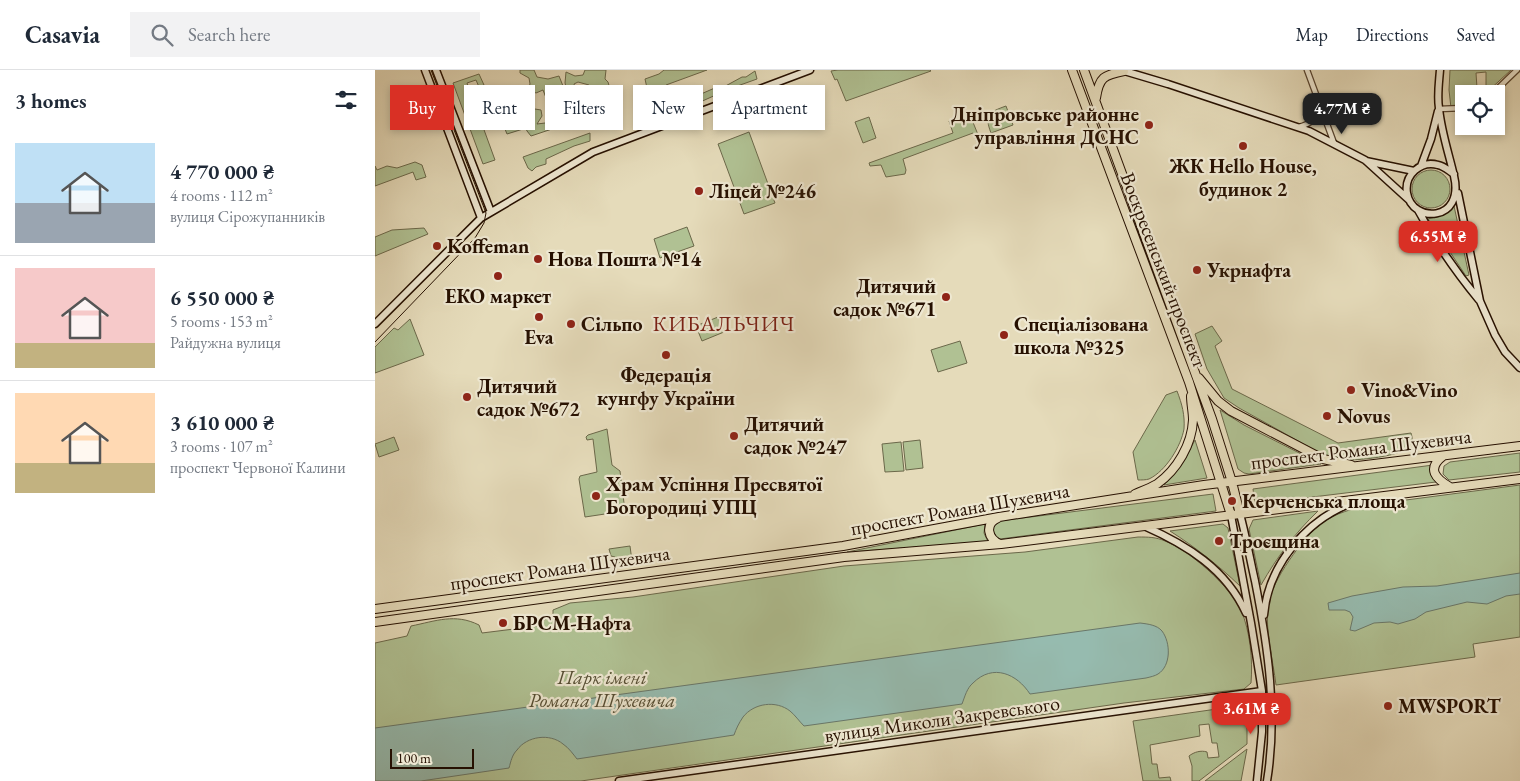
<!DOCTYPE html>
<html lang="en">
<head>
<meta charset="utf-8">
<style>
  body { margin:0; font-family:"EB Garamond",serif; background:#f2f2f3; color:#1f2937; height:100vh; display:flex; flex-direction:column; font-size:19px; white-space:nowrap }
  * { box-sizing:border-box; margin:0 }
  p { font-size:16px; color:#747a83 }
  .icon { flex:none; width:28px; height:28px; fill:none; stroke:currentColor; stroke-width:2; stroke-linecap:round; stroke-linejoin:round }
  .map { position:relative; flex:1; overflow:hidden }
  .panel { display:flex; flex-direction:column; background:#fff; width:375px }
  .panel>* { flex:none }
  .top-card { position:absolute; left:15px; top:15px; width:475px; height:45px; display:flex; gap:10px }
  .buttons { position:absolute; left:1080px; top:15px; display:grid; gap:10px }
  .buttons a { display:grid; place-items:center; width:50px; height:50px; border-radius:0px; background:#fff; box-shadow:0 2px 8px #0003; font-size:25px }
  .scale { position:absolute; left:15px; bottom:12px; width:84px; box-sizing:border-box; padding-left:5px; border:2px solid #261001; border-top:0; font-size:14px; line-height:18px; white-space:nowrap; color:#261001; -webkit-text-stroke:4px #eee8d2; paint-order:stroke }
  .price { position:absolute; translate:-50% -42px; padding:0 11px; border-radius:10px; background:#d93025; color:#fff; font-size:16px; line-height:32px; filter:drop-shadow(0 1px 2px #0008) }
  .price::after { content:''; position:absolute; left:50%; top:30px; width:15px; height:11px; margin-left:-8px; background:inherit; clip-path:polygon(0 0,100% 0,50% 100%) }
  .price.current { background:#222; color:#fff }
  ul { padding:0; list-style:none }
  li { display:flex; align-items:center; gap:15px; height:125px; padding:0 15px }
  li+li { border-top:1px solid #e0e1e3 }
  li span { display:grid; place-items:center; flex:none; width:140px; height:100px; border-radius:0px; color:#555 }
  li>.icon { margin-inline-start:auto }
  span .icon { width:60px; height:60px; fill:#fffc; stroke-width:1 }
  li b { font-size:21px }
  h2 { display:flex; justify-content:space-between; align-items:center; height:60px; padding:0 15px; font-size:21px }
  .chip { padding:0 18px; border-radius:0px; background:#fff; box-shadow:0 2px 8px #0003; font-size:18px; line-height:45px }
  .chip.current { background:#d93025; color:#fff }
  header { display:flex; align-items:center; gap:30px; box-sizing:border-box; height:70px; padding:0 25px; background:#fff; border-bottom:1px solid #e0e1e3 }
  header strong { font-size:24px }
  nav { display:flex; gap:28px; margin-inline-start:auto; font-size:18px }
  .search { width:350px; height:45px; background:#f2f2f3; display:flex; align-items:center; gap:12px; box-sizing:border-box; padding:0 18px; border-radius:0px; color:#747a83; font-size:19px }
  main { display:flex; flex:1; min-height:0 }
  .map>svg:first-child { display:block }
  .green { fill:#b0c193; stroke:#6b684a }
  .water { fill:#96bbaf; stroke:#697769 }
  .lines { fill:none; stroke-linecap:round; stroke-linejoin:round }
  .street-casing { stroke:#56432f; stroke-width:7 }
  .secondary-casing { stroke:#261001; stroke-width:9 }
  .primary-casing { stroke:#261001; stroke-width:10 }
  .street { stroke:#eee8d2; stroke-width:4.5 }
  .secondary { stroke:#eee8d2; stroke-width:6 }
  .primary { stroke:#e5dbba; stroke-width:8 }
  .tram { stroke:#261001; stroke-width:1 }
  .poi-dot { fill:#8f2418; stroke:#eee8d2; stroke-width:2 }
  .labels { text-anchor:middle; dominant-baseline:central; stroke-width:4.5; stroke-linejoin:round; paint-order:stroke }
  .poi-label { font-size:20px; font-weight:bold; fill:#261001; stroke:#eee8d2; text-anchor:start }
  .street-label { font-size:20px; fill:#261001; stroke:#eee8d2 }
  .park-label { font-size:20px; font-style:italic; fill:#564e34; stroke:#eee8d2 }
  .quarter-label { font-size:22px; letter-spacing:1px; fill:#7a1f14; stroke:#eee8d2 }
</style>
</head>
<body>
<header>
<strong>Casavia</strong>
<div class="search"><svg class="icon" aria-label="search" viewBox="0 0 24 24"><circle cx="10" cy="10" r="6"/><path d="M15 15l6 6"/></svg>Search here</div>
<nav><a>Map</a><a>Directions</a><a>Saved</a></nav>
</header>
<main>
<section class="panel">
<h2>3 homes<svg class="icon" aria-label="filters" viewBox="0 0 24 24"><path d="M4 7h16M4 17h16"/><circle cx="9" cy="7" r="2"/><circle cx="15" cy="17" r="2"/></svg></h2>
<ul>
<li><span style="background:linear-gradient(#bfe0f5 60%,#9aa5b1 0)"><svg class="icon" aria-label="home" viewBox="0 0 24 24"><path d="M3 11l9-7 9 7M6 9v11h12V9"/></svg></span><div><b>4 770 000 ₴</b><p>4 rooms · 112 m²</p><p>вулиця Сірожупанників</p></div></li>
<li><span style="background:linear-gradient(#f6c9c9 75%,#c2b280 0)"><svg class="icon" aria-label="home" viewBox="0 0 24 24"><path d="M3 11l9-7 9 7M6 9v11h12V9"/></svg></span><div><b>6 550 000 ₴</b><p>5 rooms · 153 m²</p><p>Райдужна вулиця</p></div></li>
<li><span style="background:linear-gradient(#ffd9b3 70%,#c2b280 0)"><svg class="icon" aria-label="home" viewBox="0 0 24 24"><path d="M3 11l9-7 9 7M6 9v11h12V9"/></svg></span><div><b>3 610 000 ₴</b><p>3 rooms · 107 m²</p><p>проспект Червоної Калини</p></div></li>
</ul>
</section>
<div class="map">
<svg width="1145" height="711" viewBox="0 0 1145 711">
  <rect width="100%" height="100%" fill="#e5dbba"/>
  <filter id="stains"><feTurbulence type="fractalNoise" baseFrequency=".004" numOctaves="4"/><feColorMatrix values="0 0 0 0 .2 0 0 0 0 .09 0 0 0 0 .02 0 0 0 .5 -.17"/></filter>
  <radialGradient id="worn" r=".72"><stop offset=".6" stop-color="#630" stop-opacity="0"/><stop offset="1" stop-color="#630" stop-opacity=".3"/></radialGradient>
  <!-- green -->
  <path class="green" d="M145,0H159L162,7L173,9L184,6L194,31L175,38L168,20L161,23L153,19L155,14L154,8L145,3Z
    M210,0H231L230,9L233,12L235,19L241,28V41L232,37L225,38L218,33L214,26L217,19L214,15L203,12L199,14L201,21L205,26L202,30L194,28L190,13L191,2L200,6L208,5Z
    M289,0H332L291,15L293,30L282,34L272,18L270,9L284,4Z
    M463,0H555L556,1L471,31L462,9L460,10L456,1Z
    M1075,0H1136L1111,23V2L1101,3L1102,18H1104L1105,24H1089V35L1076,38L1074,20Z
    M380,1L382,9L354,19L312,38L305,40L301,37V33C309,26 317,27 326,24C331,22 337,19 342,17L345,19L367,7H371Z
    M104,4L109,15L104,17L101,10L92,13L120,90L108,94L78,13Z
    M130,35L131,38L139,40L148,59L132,64L121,37Z
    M631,36L638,55L616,63C609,45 614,42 631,36Z
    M160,39L166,40L167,46L162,54L170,53L174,51L180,58L156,66L152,61L144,43H150Z
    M595,45L606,72L602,73L598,63L528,89L531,100L530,104L511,107L506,95L495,96L494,93L578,63L574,51Z
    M494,47L501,68L488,73L480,52Z
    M374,62L400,133L369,144L343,74Z
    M215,63V71L199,76L171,89V94L161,97L157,101L153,98L148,87Z
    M40,92L47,95L51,107L41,110L38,102L0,116V96L2,100L12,96L22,98Z
    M1037 119a19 19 0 1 1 38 0a19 19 0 1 1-38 0Z
    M1079,136L1094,205L1091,206L1053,149L1068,145Z
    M312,157L319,176L285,188L279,169Z
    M49,158L53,164L0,186V167L17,160Z
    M343,247L349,262L327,271L321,256Z
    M35,249L49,285L0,303V277L19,258L23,260Z
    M837,256L847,271L840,276L857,319L963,373L1036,363C1037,366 1038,371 1036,374C1031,387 978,391 965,390C960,389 955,387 950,386L864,338L849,328L832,299L820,264Z
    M585,271L592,293L563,302L556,280Z
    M802,321C807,334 810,345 809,359C806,376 791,401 774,409C771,410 766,410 763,410L758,382L791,325Z
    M845,340L869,355L946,394L874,404L869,403L863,399Z
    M232,359L237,395L245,401L250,441L210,447L204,409L205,406L222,402L218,369L212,370L211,367L213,365Z
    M19,367L24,380L4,387L0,374Z
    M545,370L548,398L531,400L528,372Z
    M820,370L832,408L789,415L809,391Z
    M526,372L529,401L510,402L507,374Z
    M1145,383V402L1074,410L1068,404L1069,396L1075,392Z
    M1058,395L1059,408L1061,412L880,434L878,419Z
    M1145,415V567L1098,574L1100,587L901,615C898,590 890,561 893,535C896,512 928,467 947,453C961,443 977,439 993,435Z
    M838,424L841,441L625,469C617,465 616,456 624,451Z
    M943,441C920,463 902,487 886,515L874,459L878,450Z
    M610,454L609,463L613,472L472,482Z
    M848,454L853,458L865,516C843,495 820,477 795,461Z
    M763,467C773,467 781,467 790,471C814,480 855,516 866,540C875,561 878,590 876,613L869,619L749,633L206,711H0V573L32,566L36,556C61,551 80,543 104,555L107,563L163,556L174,546L178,545V540L195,533L258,527L469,496L650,482Z
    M255,476L257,491L241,493L240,487L236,486L234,479Z
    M870,635L872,637V674L824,711H817V696L814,686C819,682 826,680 832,682L833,688L844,687L842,673H837L834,654L824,655L825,666L775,675L777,694H782L784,708L795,707L796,711H768L758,651Z
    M872,679L866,711H830Z"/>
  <!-- water -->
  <path class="water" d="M1145,503V524L1131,526L1112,534L1092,532L1051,542L1040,549L1023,554L1015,552L999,553L980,561L975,560L978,547L975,542L970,540H954L953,533L977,526L1028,517L1062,516Z
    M765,553C773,554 782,555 787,561C796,573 796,596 783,604C780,606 775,607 771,608L655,624C642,604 618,593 598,613C592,618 590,626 587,634L429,656C424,651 420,645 415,641C401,630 379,633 368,647C364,653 361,659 359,665L202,689C198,684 194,678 188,674C175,663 152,666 142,680C137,685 136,691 134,698L46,711H0V658Z"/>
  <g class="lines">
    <defs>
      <path id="street" d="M932,0L959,73
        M1117,24L1142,0
        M1064,39L1089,38
        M924,57C935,54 942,49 946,38"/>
      <path id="secondary" d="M50,0L106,148
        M61,0L116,142
        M746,0L793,14L934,61L990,90L1034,130
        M1065,0C1064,13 1062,26 1064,38C1066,61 1074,84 1079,106C1090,152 1037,154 1032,123C1029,105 1046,90 1063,95C1069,96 1074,101 1079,104
        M991,91L1039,101
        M1046,96L1056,69L1063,41
        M1083,123L1105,231L1120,265L1130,282L1145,298
        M1043,140C1060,172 1081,202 1104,230
        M0,254L106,148L218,82L435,0
        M865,444C871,466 875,489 880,511C893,577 903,644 892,711
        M856,445L876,553L887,621V662L882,711
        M769,456C812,475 851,499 871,543
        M889,545C893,495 932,449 979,432
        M244,711L887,621"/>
      <path id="primary" d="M697,0L814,312L856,445
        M709,0L837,349L857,412L865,444
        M721,28C724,7 729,5 749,1
        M824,308L843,331L856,341L948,389L976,395
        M1068,386C1051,399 1061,409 1075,417
        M760,424C767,421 775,418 782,414C802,400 817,374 818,350C818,342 816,334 816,326
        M623,448C609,454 613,469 625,474
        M0,539L468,476L624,447L829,415L1145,376
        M0,552L469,487L626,474L1145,409"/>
    </defs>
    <!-- street casing -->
    <use href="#street" class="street-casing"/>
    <!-- secondary casing -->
    <use href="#secondary" class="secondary-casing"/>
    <!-- primary casing -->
    <use href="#primary" class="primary-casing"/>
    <!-- street -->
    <use href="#street" class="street"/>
    <!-- secondary -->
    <use href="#secondary" class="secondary"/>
    <!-- primary -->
    <use href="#primary" class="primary"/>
    <!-- tram -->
    <path class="tram" d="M0,272L100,168L109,153L111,143L56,0"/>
  </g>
  <!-- markers -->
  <g class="poi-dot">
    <circle cx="774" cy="55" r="5"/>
    <circle cx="868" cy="76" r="5"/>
    <circle cx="324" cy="121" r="5"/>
    <circle cx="62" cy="176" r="5"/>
    <circle cx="163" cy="189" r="5"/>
    <circle cx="822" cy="200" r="5"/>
    <circle cx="123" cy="206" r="5"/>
    <circle cx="571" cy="227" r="5"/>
    <circle cx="164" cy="247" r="5"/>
    <circle cx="196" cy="254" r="5"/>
    <circle cx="629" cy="265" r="5"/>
    <circle cx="291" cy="285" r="5"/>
    <circle cx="976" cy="320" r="5"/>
    <circle cx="92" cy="327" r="5"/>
    <circle cx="952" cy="346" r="5"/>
    <circle cx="359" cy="366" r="5"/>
    <circle cx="221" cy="426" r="5"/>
    <circle cx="857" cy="431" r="5"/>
    <circle cx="844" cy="471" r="5"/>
    <circle cx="128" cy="553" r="5"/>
    <circle cx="1013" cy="636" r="5"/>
  </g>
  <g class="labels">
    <!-- poi labels -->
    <g class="poi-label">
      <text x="764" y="44" text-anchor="end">Дніпровське районне<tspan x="764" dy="23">управління ДСНС</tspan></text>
      <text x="868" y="96" text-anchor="middle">ЖК Hello House,<tspan x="868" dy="23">будинок 2</tspan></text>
      <text x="334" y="121">Ліцей №246</text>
      <text x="72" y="176">Koffeman</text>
      <text x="173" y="189">Нова Пошта №14</text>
      <text x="832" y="200">Укрнафта</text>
      <text x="561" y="216" text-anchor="end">Дитячий<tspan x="561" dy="23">садок №671</tspan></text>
      <text x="123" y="226" text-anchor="middle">ЕКО маркет</text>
      <text x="206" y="254">Сільпо</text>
      <text x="639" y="254">Спеціалізована<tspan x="639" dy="23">школа №325</tspan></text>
      <text x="164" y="267" text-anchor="middle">Eva</text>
      <text x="291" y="305" text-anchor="middle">Федерація<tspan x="291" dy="23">кунгфу України</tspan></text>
      <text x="102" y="316">Дитячий<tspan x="102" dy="23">садок №672</tspan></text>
      <text x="986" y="320">Vino&amp;Vino</text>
      <text x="962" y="346">Novus</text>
      <text x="369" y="354">Дитячий<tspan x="369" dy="23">садок №247</tspan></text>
      <text x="231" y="414">Храм Успіння Пресвятої<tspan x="231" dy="23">Богородиці УПЦ</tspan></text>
      <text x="867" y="431">Керченська площа</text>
      <text x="854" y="471">Троєщина</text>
      <text x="138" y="553">БРСМ-Нафта</text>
      <text x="1023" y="636">MWSPORT</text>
    </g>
    <!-- street labels -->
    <g class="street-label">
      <text transform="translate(789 200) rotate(69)">Воскресенський проспект</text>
      <text transform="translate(986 379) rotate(-7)">проспект Романа Шухевича</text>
      <text transform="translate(585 439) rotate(-10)">проспект Романа Шухевича</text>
      <text transform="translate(185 498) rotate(-8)">проспект Романа Шухевича</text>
      <text transform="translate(567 649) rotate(-8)">вулиця Миколи Закревського</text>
    </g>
    <!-- park labels -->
    <g class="park-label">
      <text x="227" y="607">Парк імені<tspan x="227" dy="23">Романа Шухевича</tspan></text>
    </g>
    <!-- quarter labels -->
    <g class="quarter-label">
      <text x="349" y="253">КИБАЛЬЧИЧ</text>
    </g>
  </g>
  <rect width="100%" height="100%" filter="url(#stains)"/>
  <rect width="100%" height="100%" fill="url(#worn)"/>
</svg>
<div class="buttons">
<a><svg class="icon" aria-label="locate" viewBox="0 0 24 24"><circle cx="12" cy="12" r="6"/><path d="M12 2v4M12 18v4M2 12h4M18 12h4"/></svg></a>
</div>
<div class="scale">100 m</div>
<b class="price current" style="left:967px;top:65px">4.77M ₴</b>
<b class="price" style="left:1063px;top:193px">6.55M ₴</b>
<b class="price" style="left:876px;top:665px">3.61M ₴</b>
<div class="top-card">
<a class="chip current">Buy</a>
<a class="chip">Rent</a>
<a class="chip">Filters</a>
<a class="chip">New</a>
<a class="chip">Apartment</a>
</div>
</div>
</main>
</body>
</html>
